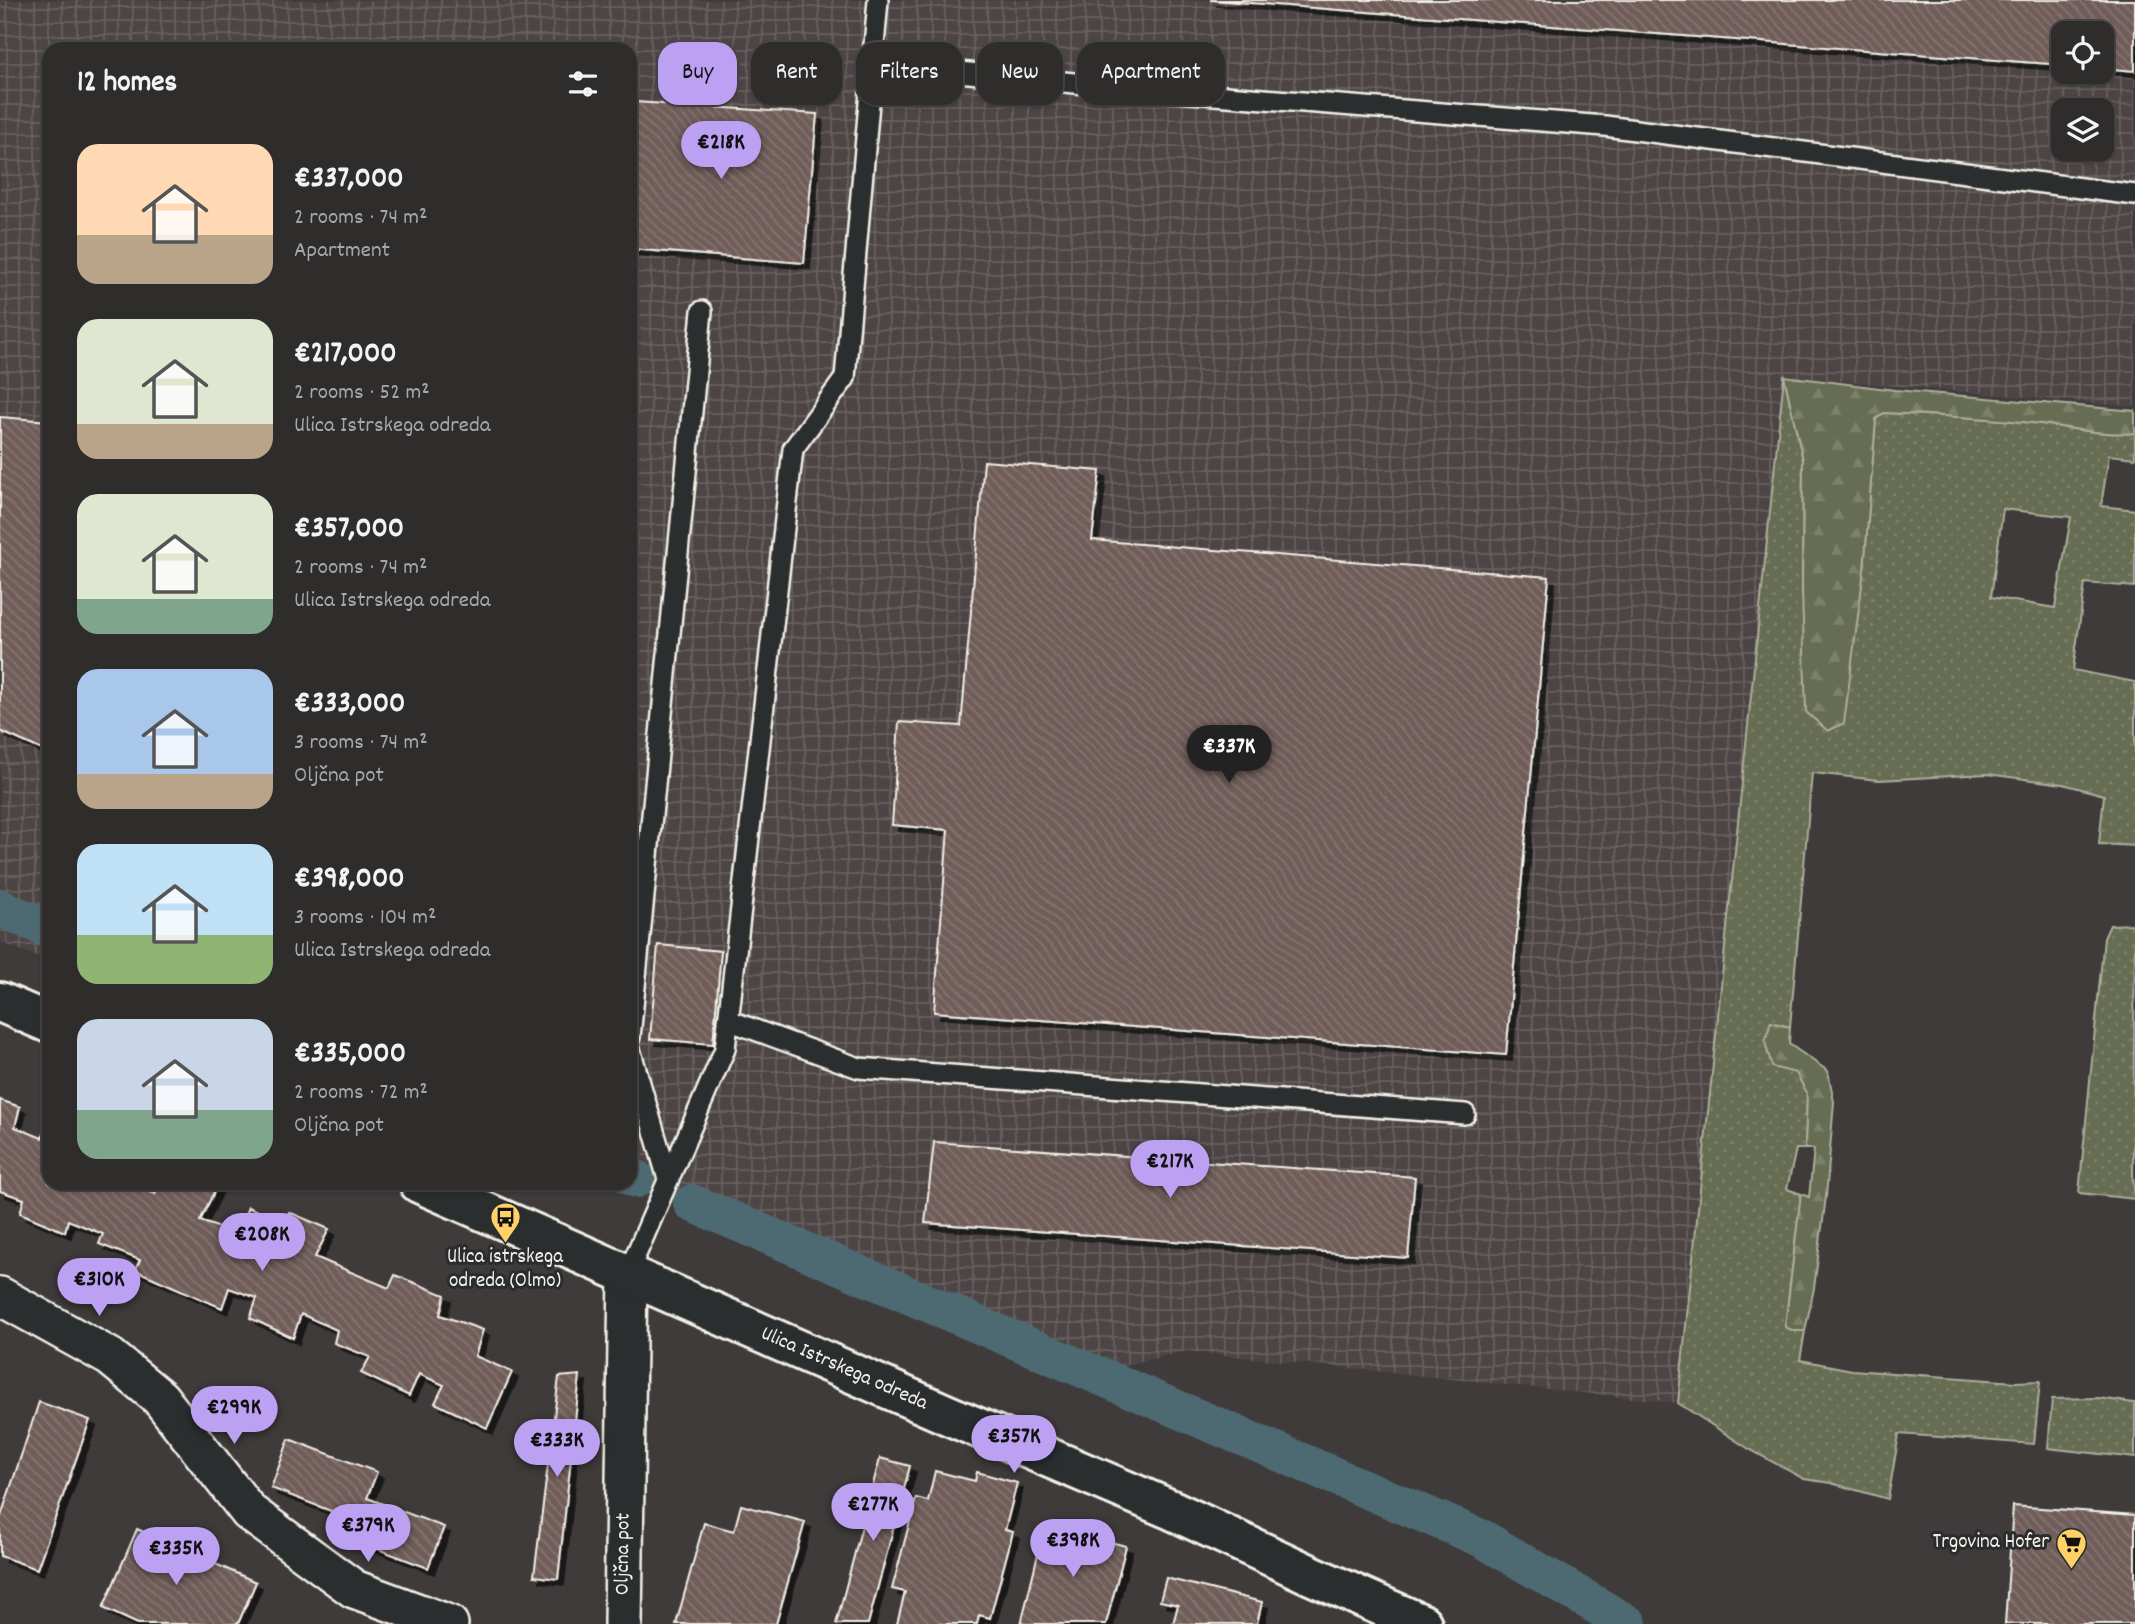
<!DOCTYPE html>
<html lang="en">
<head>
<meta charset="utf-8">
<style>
  body { margin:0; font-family:Dekko,sans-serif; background:#3b3838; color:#f1f3f6; height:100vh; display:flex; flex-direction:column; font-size:26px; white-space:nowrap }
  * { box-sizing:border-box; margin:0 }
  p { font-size:23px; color:#a7a7a9 }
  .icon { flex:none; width:38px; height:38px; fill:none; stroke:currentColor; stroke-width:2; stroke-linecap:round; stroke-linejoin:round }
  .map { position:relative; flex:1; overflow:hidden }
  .details { position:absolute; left:42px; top:42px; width:595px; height:1148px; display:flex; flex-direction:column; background:#2f2c2c; border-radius:21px; box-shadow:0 2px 5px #0004,0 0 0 2px #4a4848 }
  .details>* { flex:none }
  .banner { position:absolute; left:658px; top:42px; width:665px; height:63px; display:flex; gap:14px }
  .fabs { position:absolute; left:2051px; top:21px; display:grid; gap:14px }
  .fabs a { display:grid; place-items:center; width:63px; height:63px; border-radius:14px; background:#2f2c2c; box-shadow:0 2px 5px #0004,0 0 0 2px #4a4848; font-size:35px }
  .price { position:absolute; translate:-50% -60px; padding:0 16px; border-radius:24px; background:#bca0f2; color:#111; font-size:23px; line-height:46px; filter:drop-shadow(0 2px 4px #0008) }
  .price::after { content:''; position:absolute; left:50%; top:42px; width:21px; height:16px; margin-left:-10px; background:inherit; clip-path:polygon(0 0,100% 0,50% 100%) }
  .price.active { background:#222; color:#fff }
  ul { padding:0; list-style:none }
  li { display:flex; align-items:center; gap:21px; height:175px; padding:0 35px }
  li span { display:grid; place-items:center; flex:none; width:196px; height:140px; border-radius:21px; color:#555 }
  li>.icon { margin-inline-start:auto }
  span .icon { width:84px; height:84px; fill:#fffc; stroke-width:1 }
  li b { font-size:30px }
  h2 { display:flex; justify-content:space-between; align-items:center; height:84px; padding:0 35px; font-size:30px }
  .tag { padding:0 24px; border-radius:21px; background:#2f2c2c; box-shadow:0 2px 5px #0004,0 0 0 2px #4a4848; font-size:24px; line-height:63px }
  .tag.active { background:#bca0f2; color:#111 }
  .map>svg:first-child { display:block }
  .industrial { fill:url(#industrial-grid); fill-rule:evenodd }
  .grass { fill:url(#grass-dots); stroke:#adaf9d; stroke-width:2; fill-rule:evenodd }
  .forest { fill:url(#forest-firs); stroke:#adaf9d; stroke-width:2 }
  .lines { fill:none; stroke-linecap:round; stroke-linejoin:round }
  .canal { stroke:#4e6b73; stroke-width:38 }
  .building { fill:url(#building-back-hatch); stroke:#f4f1e8; stroke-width:2; filter:url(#shadow) }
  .lane-casing { stroke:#f4f1e8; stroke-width:24 }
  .street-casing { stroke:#f4f1e8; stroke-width:42 }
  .secondary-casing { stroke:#f4f1e8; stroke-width:44 }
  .lane { stroke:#2a2d2e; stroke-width:19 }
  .street { stroke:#2a2d2e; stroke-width:37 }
  .secondary { stroke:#2a2d2e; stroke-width:38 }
  .labels { text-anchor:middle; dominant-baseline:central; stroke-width:6; stroke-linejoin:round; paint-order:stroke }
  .poi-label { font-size:21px; fill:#f4f1e8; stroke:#2a2d2e }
  .street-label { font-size:21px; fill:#f4f1e8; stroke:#2a2d2e }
</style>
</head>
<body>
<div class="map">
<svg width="2135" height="1624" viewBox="0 0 2135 1624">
  <defs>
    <pattern id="industrial-grid" width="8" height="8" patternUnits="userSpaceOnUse" patternTransform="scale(1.75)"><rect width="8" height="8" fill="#4e4544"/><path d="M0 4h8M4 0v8" fill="none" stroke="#68605f"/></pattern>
    <pattern id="grass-dots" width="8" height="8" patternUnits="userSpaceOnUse" patternTransform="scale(1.75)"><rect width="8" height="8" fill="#666d52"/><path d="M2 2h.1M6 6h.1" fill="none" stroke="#7c826b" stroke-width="1.8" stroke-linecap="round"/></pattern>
    <pattern id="forest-firs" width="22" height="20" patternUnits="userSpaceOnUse" patternTransform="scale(1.75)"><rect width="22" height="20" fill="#666d52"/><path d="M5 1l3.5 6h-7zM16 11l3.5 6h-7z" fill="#7c826b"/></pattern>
    <pattern id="building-back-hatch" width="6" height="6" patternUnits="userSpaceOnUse" patternTransform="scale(1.75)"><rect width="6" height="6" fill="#705d5a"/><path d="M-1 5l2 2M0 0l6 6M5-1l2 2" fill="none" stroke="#857572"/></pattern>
    <filter id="shadow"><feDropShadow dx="6" dy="6" stdDeviation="0" flood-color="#0009"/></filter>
  </defs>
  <rect width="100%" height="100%" fill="#3f3b3b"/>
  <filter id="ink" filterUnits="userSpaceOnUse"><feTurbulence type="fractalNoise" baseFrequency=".0143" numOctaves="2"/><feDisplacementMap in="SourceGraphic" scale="14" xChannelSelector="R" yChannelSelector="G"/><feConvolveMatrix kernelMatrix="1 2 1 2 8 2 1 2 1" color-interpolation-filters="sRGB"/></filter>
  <g filter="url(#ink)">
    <!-- industrial -->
    <path class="industrial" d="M0,0H2135V407L1784,376L1678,1403L1187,1351L1117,1367L630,1182V49H49V961L0,942ZM2063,33H2102V72H2063ZM2063,110H2102V149H2063Z"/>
    <!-- grass -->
    <path class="grass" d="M1784,376L1803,460L1802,591L1864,570L1876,419L1884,413C1934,415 1984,418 2034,423C2068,427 2101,436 2135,433V458L2109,455L2101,506L2135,510V587L2085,583L2073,670L2135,682V846L2099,844L2104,795L2063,784L1987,774L1879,780L1812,773L1790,1027L1771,1023L1807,1093L1805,1149H1796L1787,1189L1801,1194L1785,1327L1794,1331H1805L1800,1360L1852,1370L2016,1382L2040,1381L2034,1444L1899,1434L1888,1499L1831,1483L1804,1479L1749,1449L1678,1403ZM2003,509L2071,517L2055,608L1991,597Z
      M2135,924L2133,1175L2135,1199L2079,1193L2104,938L2110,925Z
      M2098,1398L2135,1403V1458L2048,1448L2052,1399Z"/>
    <!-- forest -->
    <path class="forest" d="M1784,376L1895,390L2135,411V433C2101,436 2068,427 2034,423C1984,418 1934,415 1884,413L1876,419L1864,570L1844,723L1828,731L1806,712L1802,591L1803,460Z
      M1771,1022L1790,1027L1789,1044L1828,1071L1834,1102L1826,1197L1814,1288L1805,1331H1794L1785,1327L1801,1194L1809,1197L1814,1149H1805L1807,1093L1796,1073L1772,1067L1765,1042Z"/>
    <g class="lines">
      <!-- canal -->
      <path class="canal" d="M0,908L49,929
        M630,1176L636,1179
        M692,1203L1483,1539L1628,1624"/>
    </g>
    <!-- building -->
    <path class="building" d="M1210,0H2135V71L2102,68V33H2063V65Z
      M635,102L817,114L804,263L630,249V156Z
      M0,417L49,421V753L0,731Z
      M984,461L1100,471L1092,540L1549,577L1506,1055L934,1012L948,830L892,825L899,722L961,726Z
      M658,945L721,951L713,1044L650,1039Z
      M0,1100L20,1107L15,1127L42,1138L49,1123V1183H129L155,1194L160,1183H204L216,1188L200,1221L237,1234L248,1207L285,1223L289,1212L329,1229L315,1257L389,1288L395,1275L445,1295L440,1315L483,1330L475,1356L512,1372L487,1428L435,1403L444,1385L419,1374L409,1396L361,1373L370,1357L334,1343L337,1330L301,1314L293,1338L250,1318L257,1298L229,1288L222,1308L135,1270L140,1260L99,1244L103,1234L68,1220L65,1232L20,1213L24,1199L0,1191Z
      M934,1142L1415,1177L1408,1258L925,1223Z
      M580,1375L558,1579L534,1576L559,1377Z
      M39,1402L90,1420L37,1569L0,1556V1519Z
      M289,1439L377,1472L367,1498L444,1527L428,1568L346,1537L352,1519L271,1488Z
      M880,1458L910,1466L868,1624H836Z
      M935,1471L975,1481L977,1472L1017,1483L1005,1530L1013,1532L990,1618L979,1615L977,1624H897L905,1592L892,1589L916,1498L928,1501Z
      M741,1505L805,1522L776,1624H676L704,1523L734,1531Z
      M2013,1506L2135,1515V1624H2005Z
      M1045,1525L1126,1546L1106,1624H1021Z
      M137,1529L256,1582L238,1624H138L103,1608Z
      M1166,1578L1262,1602L1257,1624H1173L1178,1605L1160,1601Z"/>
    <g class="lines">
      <defs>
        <path id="lane" d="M874,64L1138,89L1605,126L2135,195
          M728,1020L859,1068L1465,1114
          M630,1037L702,311
          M630,1049L668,1179
          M628,1273L725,1049L793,449L845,378L878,0"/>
        <g id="street">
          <path d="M0,1296L110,1357L160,1398L249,1512L354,1589L449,1624"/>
          <path id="s1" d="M623,1624L628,1273"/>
        </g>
        <g id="secondary">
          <path d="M0,1002L49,1023"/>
          <path id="s2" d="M419,1183L948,1415L1172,1510L1311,1575L1422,1624"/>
        </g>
      </defs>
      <!-- lane casing -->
      <use href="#lane" class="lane-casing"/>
      <!-- street casing -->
      <use href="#street" class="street-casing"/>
      <!-- secondary casing -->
      <use href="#secondary" class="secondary-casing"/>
      <!-- lane -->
      <use href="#lane" class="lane"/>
      <!-- street -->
      <use href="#street" class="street"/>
      <!-- secondary -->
      <use href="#secondary" class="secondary"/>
    </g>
  </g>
  <!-- icons -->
  <defs>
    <symbol id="bus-pin" viewBox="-11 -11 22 30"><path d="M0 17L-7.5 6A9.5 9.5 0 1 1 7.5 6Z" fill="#ffd166" stroke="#2a2d2e"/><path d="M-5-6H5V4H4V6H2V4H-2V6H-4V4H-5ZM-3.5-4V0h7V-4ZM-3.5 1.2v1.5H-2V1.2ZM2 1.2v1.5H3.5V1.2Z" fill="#111"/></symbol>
    <symbol id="supermarket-pin" viewBox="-11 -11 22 30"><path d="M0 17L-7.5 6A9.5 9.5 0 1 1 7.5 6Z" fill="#ffd166" stroke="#2a2d2e"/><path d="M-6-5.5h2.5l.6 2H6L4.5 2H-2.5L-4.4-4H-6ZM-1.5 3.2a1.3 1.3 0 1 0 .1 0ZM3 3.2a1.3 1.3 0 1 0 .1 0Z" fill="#111"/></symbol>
  </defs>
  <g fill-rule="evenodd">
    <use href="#bus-pin" x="488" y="1200" width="35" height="47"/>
    <use href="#supermarket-pin" x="2054" y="1526" width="35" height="47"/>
  </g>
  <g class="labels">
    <!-- poi labels -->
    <g class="poi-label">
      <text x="505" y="1258">Ulica istrskega<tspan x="505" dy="24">odreda (Olmo)</tspan></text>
      <text x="2049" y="1543" text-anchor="end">Trgovina Hofer</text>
    </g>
    <!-- street labels -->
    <g class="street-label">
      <text stroke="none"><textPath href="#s2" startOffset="464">Ulica Istrskega odreda</textPath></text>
      <text stroke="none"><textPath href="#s1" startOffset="70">Oljčna pot</textPath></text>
    </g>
  </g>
</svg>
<div class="fabs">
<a><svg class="icon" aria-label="locate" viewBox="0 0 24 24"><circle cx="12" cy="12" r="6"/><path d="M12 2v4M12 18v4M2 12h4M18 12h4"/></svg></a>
<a><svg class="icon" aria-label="layers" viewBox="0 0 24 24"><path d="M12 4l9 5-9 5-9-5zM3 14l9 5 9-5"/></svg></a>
</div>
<b class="price" style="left:721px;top:181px">€218K</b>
<b class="price active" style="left:1229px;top:785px">€337K</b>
<b class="price" style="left:1170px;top:1200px">€217K</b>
<b class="price" style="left:262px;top:1273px">€208K</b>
<b class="price" style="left:99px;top:1318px">€310K</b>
<b class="price" style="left:234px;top:1446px">€299K</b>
<b class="price" style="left:1014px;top:1475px">€357K</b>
<b class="price" style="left:557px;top:1479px">€333K</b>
<b class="price" style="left:873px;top:1543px">€277K</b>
<b class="price" style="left:368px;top:1564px">€379K</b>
<b class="price" style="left:1073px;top:1579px">€398K</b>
<b class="price" style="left:176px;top:1587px">€335K</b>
<div class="banner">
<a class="tag active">Buy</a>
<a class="tag">Rent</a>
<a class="tag">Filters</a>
<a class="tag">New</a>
<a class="tag">Apartment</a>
</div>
<section class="details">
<h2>12 homes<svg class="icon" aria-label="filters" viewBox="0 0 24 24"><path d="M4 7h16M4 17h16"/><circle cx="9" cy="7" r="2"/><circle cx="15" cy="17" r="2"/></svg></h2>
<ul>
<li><span style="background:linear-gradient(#ffd9b3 65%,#b9a48a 0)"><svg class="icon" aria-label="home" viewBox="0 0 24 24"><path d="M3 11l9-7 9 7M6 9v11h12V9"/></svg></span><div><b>€337,000</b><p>2 rooms · 74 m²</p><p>Apartment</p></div></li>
<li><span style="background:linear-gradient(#dfe7d0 75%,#b9a48a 0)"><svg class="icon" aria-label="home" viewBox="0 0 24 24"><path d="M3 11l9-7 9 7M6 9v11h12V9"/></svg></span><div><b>€217,000</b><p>2 rooms · 52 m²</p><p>Ulica Istrskega odreda</p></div></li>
<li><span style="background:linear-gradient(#dfe7d0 75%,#7fa58c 0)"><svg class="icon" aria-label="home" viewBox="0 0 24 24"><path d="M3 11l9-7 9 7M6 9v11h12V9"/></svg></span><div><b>€357,000</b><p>2 rooms · 74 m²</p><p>Ulica Istrskega odreda</p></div></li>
<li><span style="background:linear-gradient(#a9c7e8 75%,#b9a48a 0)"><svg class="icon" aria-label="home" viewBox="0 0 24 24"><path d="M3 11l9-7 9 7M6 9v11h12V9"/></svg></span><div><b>€333,000</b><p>3 rooms · 74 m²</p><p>Oljčna pot</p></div></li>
<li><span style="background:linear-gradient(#bfe0f5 65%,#8fb573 0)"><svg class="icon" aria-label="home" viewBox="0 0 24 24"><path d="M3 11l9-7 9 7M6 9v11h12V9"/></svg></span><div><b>€398,000</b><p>3 rooms · 104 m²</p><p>Ulica Istrskega odreda</p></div></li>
<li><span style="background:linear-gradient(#c9d6e8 65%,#7fa58c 0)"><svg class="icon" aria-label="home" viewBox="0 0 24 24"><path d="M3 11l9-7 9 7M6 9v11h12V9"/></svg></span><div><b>€335,000</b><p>2 rooms · 72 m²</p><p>Oljčna pot</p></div></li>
</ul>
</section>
</div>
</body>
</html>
